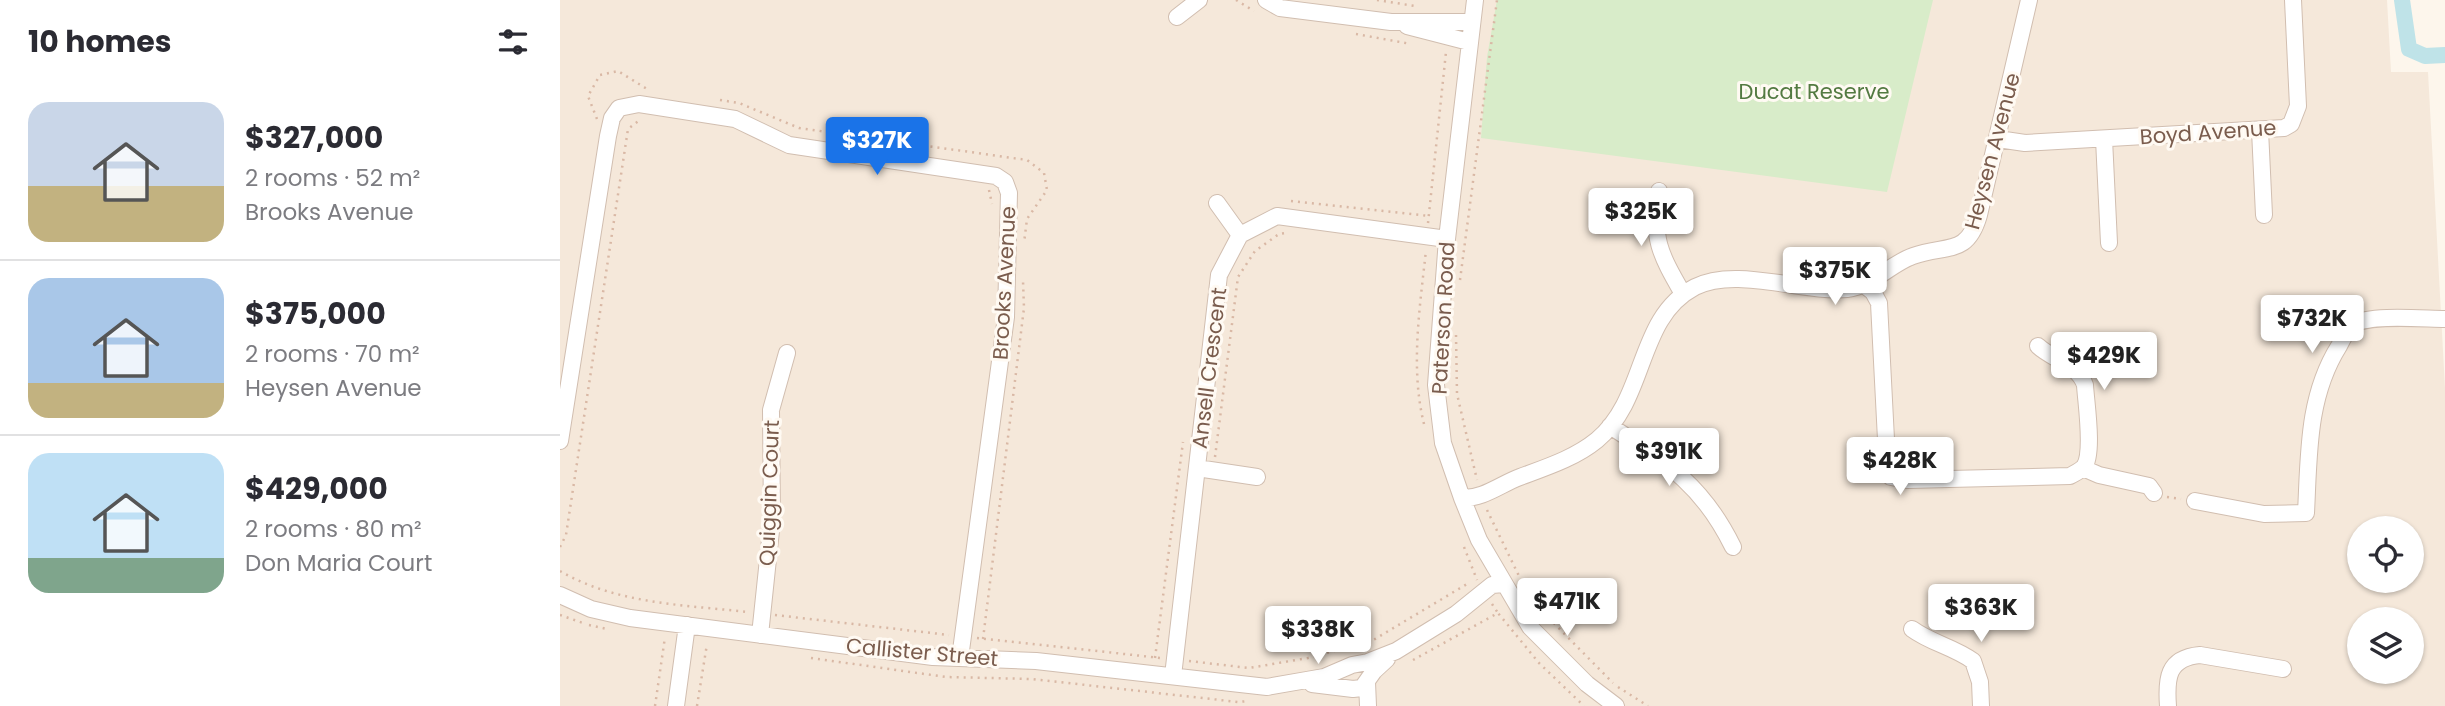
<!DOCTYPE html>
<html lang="en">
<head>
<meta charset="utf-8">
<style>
  body { margin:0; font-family:Poppins,sans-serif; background:#f2f2f3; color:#2b2b33; height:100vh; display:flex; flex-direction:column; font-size:26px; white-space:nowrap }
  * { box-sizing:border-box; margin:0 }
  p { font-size:23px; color:#7c7c81 }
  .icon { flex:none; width:38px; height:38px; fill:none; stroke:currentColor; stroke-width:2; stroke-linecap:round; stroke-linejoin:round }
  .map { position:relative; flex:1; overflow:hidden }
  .drawer { display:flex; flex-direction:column; background:#fff; width:560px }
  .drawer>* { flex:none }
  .buttons { position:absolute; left:1787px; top:516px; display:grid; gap:14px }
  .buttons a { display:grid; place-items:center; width:77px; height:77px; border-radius:50%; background:#fff; box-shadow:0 2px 5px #0004; font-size:35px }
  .price { position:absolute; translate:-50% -60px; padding:0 16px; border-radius:7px; background:#fff; color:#222; font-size:23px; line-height:46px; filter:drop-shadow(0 2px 4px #0008) }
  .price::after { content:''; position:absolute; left:50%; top:42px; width:21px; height:16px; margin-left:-10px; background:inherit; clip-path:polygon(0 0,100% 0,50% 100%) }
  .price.active { background:#1a73e8; color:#fff }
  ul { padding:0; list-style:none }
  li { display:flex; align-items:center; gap:21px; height:175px; padding:0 28px }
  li+li { border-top:2px solid #e1e1e2 }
  li span { display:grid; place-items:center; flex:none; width:196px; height:140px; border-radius:21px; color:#555 }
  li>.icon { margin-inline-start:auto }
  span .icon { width:84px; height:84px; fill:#fffc; stroke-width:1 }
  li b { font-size:30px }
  h2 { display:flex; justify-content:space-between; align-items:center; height:84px; padding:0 28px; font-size:30px }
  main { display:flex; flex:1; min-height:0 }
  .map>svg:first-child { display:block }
  .residential { fill:#f5e8da; fill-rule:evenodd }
  .green { fill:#d8ecc9 }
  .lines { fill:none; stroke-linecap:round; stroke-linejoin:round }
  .canal { stroke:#bfe3e8; stroke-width:16 }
  .street-casing { stroke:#d1beb0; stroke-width:18 }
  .path { stroke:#d9b8a5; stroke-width:2.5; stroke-dasharray:2 5; stroke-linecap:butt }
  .street { stroke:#fff; stroke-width:16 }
  .labels { text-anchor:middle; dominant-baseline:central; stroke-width:6; stroke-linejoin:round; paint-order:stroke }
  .park-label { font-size:21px; fill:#537a41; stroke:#fffaf3 }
  .street-label { font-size:21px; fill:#7a5c4d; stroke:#fffaf3 }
</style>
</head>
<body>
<main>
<section class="drawer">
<h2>10 homes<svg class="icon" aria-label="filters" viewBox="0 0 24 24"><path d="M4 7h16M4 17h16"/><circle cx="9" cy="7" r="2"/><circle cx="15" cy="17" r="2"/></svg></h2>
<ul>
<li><span style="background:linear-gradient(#c9d6e8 60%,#c2b280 0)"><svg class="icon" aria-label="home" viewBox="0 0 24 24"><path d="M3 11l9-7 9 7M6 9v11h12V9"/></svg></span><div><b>$327,000</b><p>2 rooms · 52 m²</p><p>Brooks Avenue</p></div></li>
<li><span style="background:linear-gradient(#a9c7e8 75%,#c2b280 0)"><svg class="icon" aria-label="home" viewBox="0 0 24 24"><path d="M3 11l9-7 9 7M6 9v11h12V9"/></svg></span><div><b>$375,000</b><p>2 rooms · 70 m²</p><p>Heysen Avenue</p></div></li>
<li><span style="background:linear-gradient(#bfe0f5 75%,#7fa58c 0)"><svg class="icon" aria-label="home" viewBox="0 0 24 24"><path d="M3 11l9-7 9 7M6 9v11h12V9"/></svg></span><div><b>$429,000</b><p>2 rooms · 80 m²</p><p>Don Maria Court</p></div></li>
</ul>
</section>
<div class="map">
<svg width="1885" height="706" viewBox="0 0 1885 706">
  <rect width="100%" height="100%" fill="#fdf6ec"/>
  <!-- residential -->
  <path class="residential" d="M0,0H1827L1831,72H1868L1885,388V706H0ZM1799,528H1852V581H1799ZM1799,620H1852V672H1799Z"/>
  <!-- green -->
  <path class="green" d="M937,0H1373L1327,192L921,138L927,57Z"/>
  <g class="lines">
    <!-- canal -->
    <path class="canal" d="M1842,0L1849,49L1865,56L1885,55"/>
    <defs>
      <path id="street" d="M706,0L720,8L831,22H912
        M915,0L887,239L876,385L883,443L902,498L919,540L970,627L1027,684L1056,706
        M617,17L639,0
        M847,26L909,42
        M1700,130L1704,215
        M1438,139L1465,143L1724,128L1731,124L1738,106L1733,0
        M1544,139L1549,243
        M1099,191C1091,238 1100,254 1123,294
        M657,203L680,235
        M1304,285L1313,292L1319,303L1327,459L1331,477L1347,480L1510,476C1515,473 1520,471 1524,467C1534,453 1526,403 1525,385C1518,364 1493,360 1478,346
        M1050,426C1107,463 1142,484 1173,547
        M0,441L48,136L52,118L59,108L79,104L175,119L229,145L436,176L445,182L449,193L446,317L400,658
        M637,468L697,477
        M1523,468L1539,475L1589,486L1594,493
        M902,498C923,499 941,484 960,477C987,467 1015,458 1037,440C1088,397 1076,318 1135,287C1176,266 1242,293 1287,289C1313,286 1330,264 1353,256C1386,244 1407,257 1419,215L1469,0
        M1635,501L1704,514L1746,513C1749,455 1747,397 1779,346C1783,339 1787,328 1794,324C1811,314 1865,319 1885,319
        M0,595L31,609L70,618L373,657L476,661L707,687L764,677L792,665L808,662L836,651L896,614L932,585L944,584
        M1352,629C1371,643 1394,647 1413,661L1420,682L1421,706
        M200,635L212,521L211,410L227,353
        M613,676L659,275L680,235L717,216L887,239
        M807,682L808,706
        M752,684L793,689L802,688L814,671L827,659
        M116,706L127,625
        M1608,706C1606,679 1607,658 1640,655L1723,669"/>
    </defs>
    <!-- street casing -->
    <use href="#street" class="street-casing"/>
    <!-- path -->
    <path class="path" d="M676,0L694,11
      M817,0L855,6
      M796,34L851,44
      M160,100L179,103L239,128L467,160L484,173L487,190L467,219L464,243
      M37,119L28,96L40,75L58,71L87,89
      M429,190L432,204
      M731,201L869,216
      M868,223L886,52
      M900,280L937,0
      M896,335L897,394L917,480
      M864,424C850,368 860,307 866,250
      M655,457L678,277L695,251L719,234L726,233
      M1607,497L1621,499
      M927,510L959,576
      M0,547L6,535L68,129L81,119
      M904,547L917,580
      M0,571C56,604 125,605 188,612
      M974,603L1053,683
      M932,604L938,613
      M0,615L23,623
      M215,615L389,635
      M29,625L47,629
      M417,638L601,658
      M423,639L464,308L463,281
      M251,658L386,677L472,679L678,702L689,701
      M595,658L623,442
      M853,660L938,613L979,663L1024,706
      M629,661L689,668L748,658L808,642L815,639L907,584
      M1058,687L1088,706
      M95,706L105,637
      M137,706L147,644"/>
    <!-- street -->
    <use href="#street" class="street"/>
  </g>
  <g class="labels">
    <!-- park labels -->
    <g class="park-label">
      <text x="1254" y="91">Ducat Reserve</text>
    </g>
    <!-- street labels -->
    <g class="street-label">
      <text transform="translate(1648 132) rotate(-4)">Boyd Avenue</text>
      <text transform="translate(1432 151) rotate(-75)">Heysen Avenue</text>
      <text transform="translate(444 283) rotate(-87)">Brooks Avenue</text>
      <text transform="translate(883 318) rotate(-87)">Paterson Road</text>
      <text transform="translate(649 368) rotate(-83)">Ansell Crescent</text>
      <text transform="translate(209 493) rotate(-88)">Quiggin Court</text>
      <text transform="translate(362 652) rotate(5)">Callister Street</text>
    </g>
  </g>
</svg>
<div class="buttons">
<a><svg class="icon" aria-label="locate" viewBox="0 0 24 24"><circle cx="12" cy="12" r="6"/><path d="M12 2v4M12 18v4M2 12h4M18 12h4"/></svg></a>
<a><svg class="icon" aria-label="layers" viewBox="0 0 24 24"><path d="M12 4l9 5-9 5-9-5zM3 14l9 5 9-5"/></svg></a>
</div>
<b class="price active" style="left:317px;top:177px">$327K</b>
<b class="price" style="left:1081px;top:248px">$325K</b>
<b class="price" style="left:1275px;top:307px">$375K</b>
<b class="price" style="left:1752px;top:355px">$732K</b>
<b class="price" style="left:1544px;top:392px">$429K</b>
<b class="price" style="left:1109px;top:488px">$391K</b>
<b class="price" style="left:1340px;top:497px">$428K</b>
<b class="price" style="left:1007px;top:638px">$471K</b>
<b class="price" style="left:1421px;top:644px">$363K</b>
<b class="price" style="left:758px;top:666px">$338K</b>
</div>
</main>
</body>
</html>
